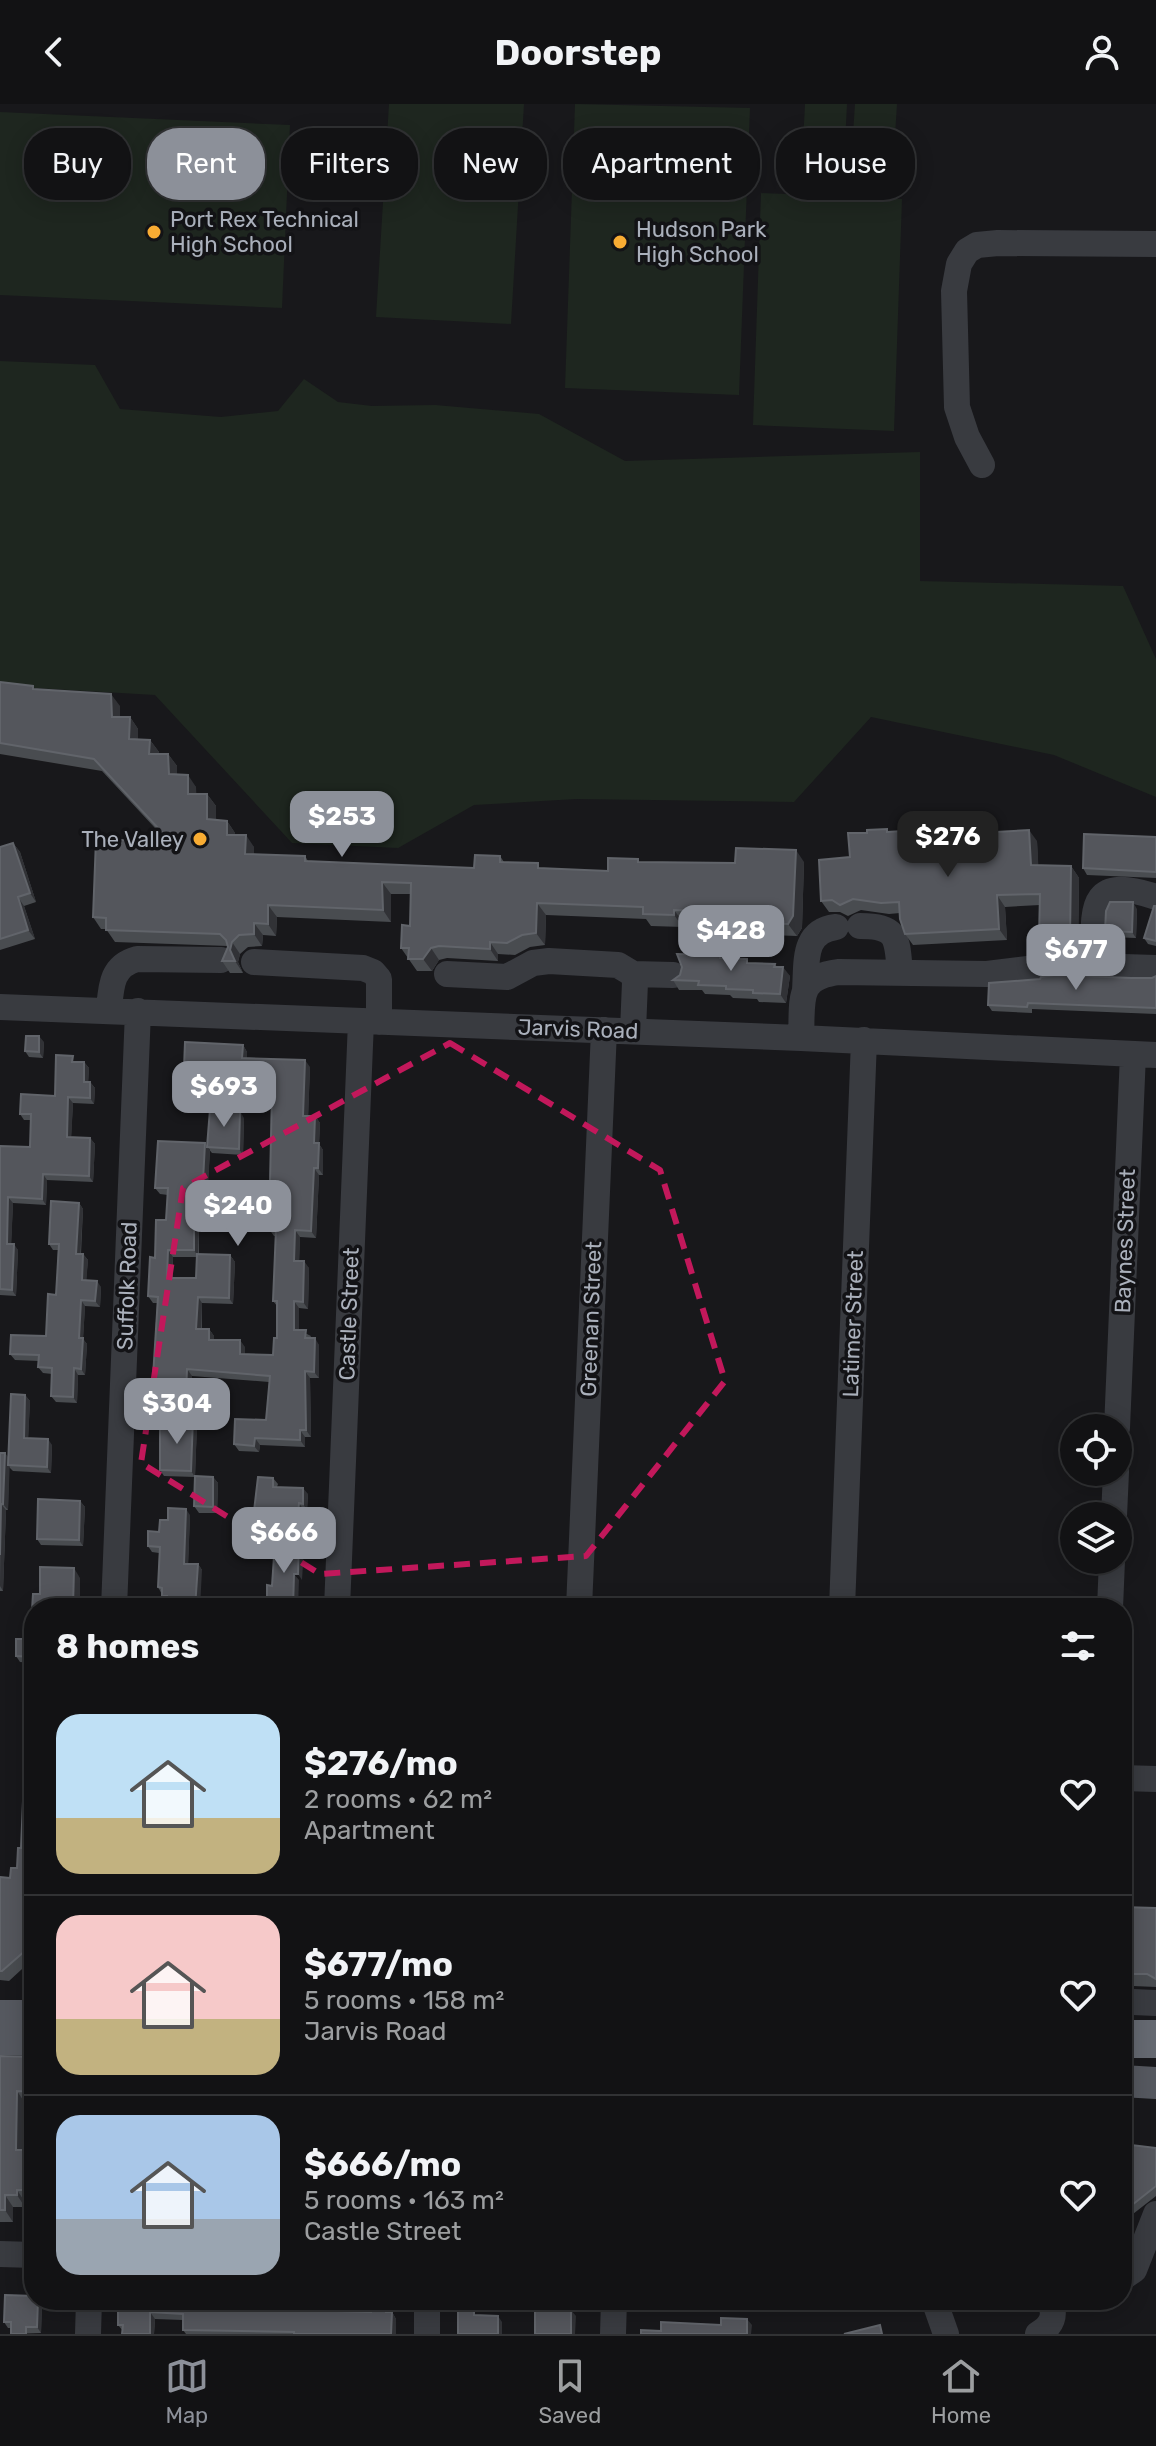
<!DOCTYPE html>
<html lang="en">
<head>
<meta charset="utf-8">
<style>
  body { margin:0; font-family:Rubik,sans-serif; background:#1b1b1d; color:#f1f3f6; height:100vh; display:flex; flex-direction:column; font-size:30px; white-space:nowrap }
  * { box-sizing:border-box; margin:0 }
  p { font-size:26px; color:#9c9ea0 }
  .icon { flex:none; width:44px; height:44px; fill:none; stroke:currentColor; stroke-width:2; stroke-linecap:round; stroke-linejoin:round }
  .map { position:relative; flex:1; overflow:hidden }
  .side { position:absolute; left:24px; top:1494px; width:1108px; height:712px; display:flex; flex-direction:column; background:#121214; border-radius:32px; box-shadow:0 4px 20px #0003,0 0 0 2px #313234 }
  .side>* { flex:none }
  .top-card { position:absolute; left:24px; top:24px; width:1108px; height:72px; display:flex; gap:16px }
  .buttons { position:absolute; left:1060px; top:1310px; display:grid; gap:16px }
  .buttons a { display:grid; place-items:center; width:72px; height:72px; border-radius:50%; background:#121214; box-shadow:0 4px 20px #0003,0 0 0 2px #313234; font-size:40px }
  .price { position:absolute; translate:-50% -68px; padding:0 18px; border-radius:16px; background:#8c9099; color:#fff; font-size:26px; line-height:52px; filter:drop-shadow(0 2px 4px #0008) }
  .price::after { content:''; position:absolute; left:50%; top:48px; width:24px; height:18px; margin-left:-12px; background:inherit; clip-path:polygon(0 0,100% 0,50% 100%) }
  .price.on { background:#222; color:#fff }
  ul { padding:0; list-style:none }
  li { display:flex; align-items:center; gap:24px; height:200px; padding:0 32px }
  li+li { border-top:2px solid #313234 }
  li span { display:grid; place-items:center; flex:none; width:224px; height:160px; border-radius:24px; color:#555 }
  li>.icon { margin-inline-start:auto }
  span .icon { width:96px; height:96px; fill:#fffc; stroke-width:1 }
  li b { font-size:34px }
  h2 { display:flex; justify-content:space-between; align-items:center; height:96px; padding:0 32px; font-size:34px }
  .chip { padding:0 28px; border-radius:32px; background:#121214; box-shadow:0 4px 20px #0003,0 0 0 2px #313234; font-size:28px; line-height:72px }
  .chip.on { background:#8c9099; color:#fff }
  header { display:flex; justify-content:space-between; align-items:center; height:104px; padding:0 32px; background:#121214; font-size:36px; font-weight:700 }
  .tabs { display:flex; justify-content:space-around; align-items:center; height:112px; border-top:2px solid #313234; background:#121214; font-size:22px; color:#9c9ea0 }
  .tabs a { display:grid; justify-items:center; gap:4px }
  .tabs .on { color:#8c9099 }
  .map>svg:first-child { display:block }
  .green { fill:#1e261f }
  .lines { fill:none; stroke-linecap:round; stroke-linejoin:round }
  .minor { stroke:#393b40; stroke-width:26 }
  .major { stroke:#55585f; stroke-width:32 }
  .highway { stroke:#656971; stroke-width:38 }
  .wall { fill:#494c50; fill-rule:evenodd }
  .shaded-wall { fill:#313236 }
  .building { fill:#54565c; stroke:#61646a; stroke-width:2 }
  .marked { fill:none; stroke:#c2185b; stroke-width:6; stroke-dasharray:16 10; stroke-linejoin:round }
  .poi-dot { fill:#f8ac33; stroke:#131316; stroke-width:3 }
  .labels { text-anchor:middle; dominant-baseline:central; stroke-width:7; stroke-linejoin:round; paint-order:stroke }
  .poi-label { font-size:22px; fill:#aab0bb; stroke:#131316; text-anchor:start }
  .street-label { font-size:22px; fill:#aab0bb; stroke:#131316 }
</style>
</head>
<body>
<header><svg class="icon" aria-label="back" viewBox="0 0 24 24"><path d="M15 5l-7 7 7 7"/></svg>Doorstep<svg class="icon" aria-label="person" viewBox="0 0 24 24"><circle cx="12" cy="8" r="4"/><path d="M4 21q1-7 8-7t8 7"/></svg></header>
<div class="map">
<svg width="1156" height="2230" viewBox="0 0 1156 2230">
  <rect width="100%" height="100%" fill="#18181b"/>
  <!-- green -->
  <path class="green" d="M389,0H524L511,220L376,213Z
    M575,0L750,4L739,291L565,284Z
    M805,0H847L844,60L802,58Z
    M855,0H897L893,63L851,60Z
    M0,8L290,21L282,204L0,191Z
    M761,89L902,95L894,327L753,321Z
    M0,257L95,261L120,305L221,313L278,307L304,275L338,298L372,302L435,301L539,310L625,357L920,348V477L1123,482L1156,555V693L1054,651L871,613L794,698L576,695L474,701L398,744L292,739L155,591L0,582Z"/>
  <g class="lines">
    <!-- minor -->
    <path class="minor" d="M982,361L967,333L957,303L954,187L959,160L967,147L977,141L998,139L1156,140
      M860,822C899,822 897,835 900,869
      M254,858L363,864L373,868L379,875V918
      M1094,861C1094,808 1085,769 1156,793
      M447,870L507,873L533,859L549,857L618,861L633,870L635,878L633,927
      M633,870L673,871
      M805,886C807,859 802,827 836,823
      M0,903L801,934L1156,951
      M109,906C111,883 111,862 137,855L221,856
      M801,934C803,897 795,873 839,868L987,870L1060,861L1156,864
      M1117,1324L1133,950
      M1114,1412L1116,1368
      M114,1504L138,907
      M337,1504L361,917
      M579,1504L604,926
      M842,1504L864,936
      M1110,1504L1112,1456
      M1122,1674L1156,1675
      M1133,1898L1156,1899
      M0,2150L34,2151
      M1122,2174L1134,2166L1156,2110
      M934,2196L946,2230
      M88,2230L89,2196
      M427,2230V2196
      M613,2230L614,2196
      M1038,2230C1052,2222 1057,2211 1049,2196"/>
    <!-- major -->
    <path class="major" d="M0,1912H34
      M0,1935L34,1936
      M1122,1977L1156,1979"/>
    <!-- highway -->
    <path class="highway" d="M1122,1935H1156"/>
  </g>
  <!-- wall -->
  <path class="wall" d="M0,578L120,602V613H130L138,625V636H150L159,648V650H168L177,662V670L196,683V690H207L216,702V716L227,717L235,729V731L254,743V750L305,752L308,757L474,764L500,752L504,758L541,764L608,767L640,758H804L802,824L797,832L745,830L737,820L683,818V823L651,822L646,815L546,811L545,841L530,843L515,851L498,850V857L447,854L439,856L432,867H417L401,844L410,822L411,790H391V818L277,813L276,832L263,831L262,842L248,843L240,850L238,858L243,869H230L222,857L228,843V842L115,838L106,825H101L93,813L168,738L102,667L0,650Z
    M889,728L980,729L1037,737L1038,761L1071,762L1079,774L1078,846L1046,845L1039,833L1040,801L1005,803L1007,836L913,841L905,830L900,809L889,810L861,806L848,812L840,808H829L821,797L867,729Z
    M1156,733V774L1087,771L1083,764Z
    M13,739L20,748L36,798L24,802L35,835L0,846V743Z
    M1156,802V842L1148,840L1144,834Z
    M1137,805L1136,834L1110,833L1105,827Z
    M720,851L722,854L749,859L775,860L777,863L790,872L786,899L759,898L757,895L733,894L730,891L705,890L702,886H679L673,876Z
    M1156,872V910L1032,905V909L992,907L988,901L1131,874H1152Z
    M44,938L43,954L29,953L25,947Z
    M243,941L247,948V954L310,963L308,1012H315L320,1019L319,1040L323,1046V1071H319L316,1134L300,1133L299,1157L309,1164L308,1205L299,1204V1226L311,1232L310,1234L319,1241V1274H310L311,1333H305V1343L260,1341L259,1348L239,1347L234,1340L266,1316L269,1278L192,1272L191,1297L157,1296L152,1289L157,1199H153L148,1192L155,1154L166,1116L168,1091L160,1090L155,1084L205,1039L210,1046L208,1077L236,1079L241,1086L240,1114L205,1113L204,1121H199V1150L230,1151L235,1158L233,1200L202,1199V1225H209L214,1232V1236L245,1243V1250L273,1251L277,1234V1202L273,1197L276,1132H274L269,1125L272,993L252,992L247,986V980L192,977L184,964ZM173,1153H197L196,1174H173Z
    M77,958H84L89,964L88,978H90L95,984L94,1000L73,999L71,1033L90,1034L95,1040L93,1078L47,1076L46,1101L13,1099L11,1140L18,1146L16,1192L0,1191V1042L30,1043L31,1016H24L20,1010L55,992Z
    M244,1014L243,1051L212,1049L207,1043Z
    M79,1099L83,1105L81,1150H83L88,1156L86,1176L101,1183L100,1203L85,1202L83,1235L87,1240L85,1271H78L77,1299L56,1298L51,1292L52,1270L43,1269L38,1263L39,1257L15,1256L10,1250L46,1232L56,1191L58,1146H53L49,1140Z
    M25,1291L30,1297L28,1334L52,1341L51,1369L13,1367L9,1363L8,1406H6L3,1487H0V1349L9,1354Z
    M193,1314L197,1320L195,1372L213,1373L218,1379L217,1409H199L194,1402L195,1373L164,1372L160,1366L173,1325Z
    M273,1374L278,1380L277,1383L308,1390L307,1406L303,1405V1416L258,1413L254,1407Z
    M80,1397L85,1403L83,1442L41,1441L37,1435Z
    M190,1411L188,1460H198L202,1466L166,1498L158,1483L159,1449L152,1448L148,1442L168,1416Z
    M34,1535V1559L20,1558L16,1552Z
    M34,1697V1854L9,1877L0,1876V1773L10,1774L17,1764L21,1744Z
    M1122,1803L1156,1804V1883L1133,1882L1122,1887Z
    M0,1952L34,1953V1999H25L24,2046H29L34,2053V2098H25V2103H13V2118H0Z
    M1156,2044V2092L1124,2117L1123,2142H1122V2070H1130Z
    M123,2196H282L286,2202L339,2207L392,2208L396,2215V2230H186L183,2226V2216L155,2215L154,2230H122L123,2227L118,2221L123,2207Z
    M42,2198L41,2229L11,2230V2224H8L4,2218Z"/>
  <!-- shaded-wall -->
  <path class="shaded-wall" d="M111,590L120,602V625L112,613Z
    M130,613L138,625V647L129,635Z
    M150,636L159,648L158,662L149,650Z
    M168,650L177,662V682L169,670Z
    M188,671L196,683L197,702L188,690Z
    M207,690L216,702V727L207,715Z
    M227,717L235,729V743L227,731Z
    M1029,726L1037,737L1039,772L1031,761Z
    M246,731L254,743V762L245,750Z
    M13,739L20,748L36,798L30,789Z
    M796,746L804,758L802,824L797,832L788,820Z
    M1071,762L1079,774L1078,846L1070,834Z
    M382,778L391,790V818L383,806Z
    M997,791L1005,803L1007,836L999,825Z
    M18,793L24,802L35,835L28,826Z
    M1133,798L1137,805L1136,834L1132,828Z
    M537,799L546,811L545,841L536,829Z
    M268,801L277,813L276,832L268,820Z
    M674,806L683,818V823L674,811Z
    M254,819L263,831L262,842L254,830Z
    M232,838L240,850L238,858L243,869L235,857L230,846Z
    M490,838L498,850V857L490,845Z
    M431,844L439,856L432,867L423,855Z
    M783,863L790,872L786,899L780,890Z
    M39,932L44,938L43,954L39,948Z
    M243,941L247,948V961L242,954Z
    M305,956L310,963L308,1019L303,1012Z
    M84,958L89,964L88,984L84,978Z
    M90,978L95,984L94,1000L90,994Z
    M68,993L73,999L71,1039L67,1033Z
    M240,1007L244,1014L243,1051L239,1045Z
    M315,1012L320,1019L319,1040L323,1046V1071L318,1064L314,1039Z
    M90,1034L95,1040L93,1078L89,1072Z
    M205,1039L210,1046L208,1084L203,1077Z
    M314,1064L319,1071L316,1134L311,1127Z
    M43,1070L47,1076L46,1101L42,1095Z
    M236,1079L241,1086L240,1114L235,1108Z
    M8,1093L13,1099L11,1146L7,1140Z
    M79,1099L83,1105L80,1156L76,1150Z
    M200,1106L205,1113L204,1121L199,1115Z
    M194,1114L199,1121L198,1153L194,1146Z
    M295,1126L300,1133L299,1163L294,1157Z
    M14,1140L18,1146L16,1192L12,1186Z
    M168,1146L173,1153L172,1180L167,1174Z
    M83,1150L88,1156L86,1182L82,1176Z
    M230,1151L235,1158L233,1200L229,1194Z
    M304,1157L309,1164L308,1205L303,1198Z
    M97,1177L101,1183L100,1203L95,1197Z
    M198,1193L202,1199L201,1231L196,1225Z
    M81,1196L85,1202L83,1235L87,1240L85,1271L81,1265L79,1234Z
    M294,1197L299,1204V1232L294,1226Z
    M209,1225L214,1232V1243L209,1236Z
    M315,1234L319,1241V1274L314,1268Z
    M240,1236L245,1243V1257L240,1250Z
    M74,1264L78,1271L77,1299L73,1293Z
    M187,1265L192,1272L191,1297L186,1290Z
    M305,1267L310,1274L311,1333L306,1326Z
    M25,1291L30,1297L28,1340L24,1334Z
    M193,1314L197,1320L195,1373L191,1367Z
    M300,1326L305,1333V1343L300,1336Z
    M255,1334L260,1341L259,1348L254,1342Z
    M48,1335L52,1341L51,1369L47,1363Z
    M5,1349L10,1355L8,1406L3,1400Z
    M213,1373L218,1379L217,1409L213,1403Z
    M303,1384L308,1390L307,1406L303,1400Z
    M80,1397L85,1403L83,1442L79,1436Z
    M299,1399L303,1405V1416L298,1410Z
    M1,1400L6,1406L3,1487L0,1482Z
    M186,1405L190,1411L188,1466L184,1460Z
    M299,1438L304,1444L302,1476L298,1470Z
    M198,1460L202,1466L200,1504H195Z
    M74,1464L80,1474V1504H73Z
    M294,1470L299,1476L298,1504H293Z
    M17,1987L25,1999L24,2058L16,2046Z
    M1122,2002L1126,2007L1124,2038L1122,2035Z
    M29,2046L34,2053V2063L29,2056Z
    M17,2086L25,2098V2103L17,2091Z
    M5,2091L13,2103V2118L5,2106Z
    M1122,2115L1124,2117L1123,2142L1122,2140Z
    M38,2196H41L42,2198L41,2229L37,2223Z
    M571,2206L576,2212L575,2230H571Z
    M150,2208L155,2215L154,2230H150Z
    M392,2208L396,2215V2230H391Z
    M498,2212L502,2218V2230H498Z
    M747,2215L752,2221L751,2230H747Z"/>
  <!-- building -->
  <path class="building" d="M0,578L33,582V585L111,590L112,613H130L129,635L150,636L149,650H168L169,670L188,671V690H207V715L227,717V731H246L245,750L305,752V757L474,764L475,751L500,752V758L538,759V764L608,767V754L638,755V758L735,759L736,744L796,746L793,812L788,820L736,818V808L674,806V811L643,810V803L537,799L536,829L522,831L507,839L490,838V845L439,842L431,844L423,855H408L409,844H401L402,821L410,822L411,779L382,778L383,806L268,801V820L254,819V830L239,831L232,838L230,846L235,857H222L228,843L226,836L220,830L106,826V814L93,813L96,735L171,738L94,655L0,639Z
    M887,725V728L935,725L934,728L978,726V729L1029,726L1031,761L1071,762L1070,834L1039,833L1040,790L997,791L999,825L905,830L900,815L899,798L881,799L853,795L840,801L832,796L821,797L819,756L850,753L848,729H867V726Z
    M1084,730L1156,733V768L1083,764Z
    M13,739L30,789L18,793L28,826L0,835V743Z
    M1110,798H1133L1132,828L1105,827L1106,807Z
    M1154,802H1156V837L1144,834Z
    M677,850L720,851V854L747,855V859L775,860L774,863H783L780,890L753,889V886L726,885V882L698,881L699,877L673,876L680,871L682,863Z
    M1056,871L1131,874H1152L1156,872V904L1028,899L1027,903L988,901L989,879L1040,875L1041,873Z
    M26,932H39V948L25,947Z
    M185,938L243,941L242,954L305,956L303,1012H315L314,1039H319L318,1064H314L311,1127L295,1126L294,1157H304L303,1198L294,1197V1226H306L305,1234H315L314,1268L305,1267L306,1326H300V1336L255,1334L254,1342L234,1340L235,1315L266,1316L270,1272L187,1265L186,1290L152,1289L158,1193L148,1192L150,1153L155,1154L156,1116H166L168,1084H155L158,1037L205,1039L203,1077L236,1079L235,1108L200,1106L199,1115L194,1114V1146H168L167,1174H196L197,1150L230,1151L229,1194L198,1193L196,1225H209V1236H240V1250L273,1251L274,1234H277V1197H273L276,1125H269L272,987L247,986V973L187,970L188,964H184Z
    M56,951L73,952L72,958H84V978H90V994L68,993L67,1033L90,1034L89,1072L43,1070L42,1095L8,1093L7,1140H14L12,1186L0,1185V1042L30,1043L31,1010H20L21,990L55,992Z
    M210,1005L240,1007L239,1045L207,1043Z
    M51,1097L79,1099L76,1150H83L82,1176L97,1177L95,1197L81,1196L79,1234H83L81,1265L74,1264L73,1293L51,1292L52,1264L38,1263L39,1251L10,1250L11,1231L46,1232L48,1190L56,1191L59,1140H49Z
    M11,1290L25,1291L24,1334L48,1335L47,1363L8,1361Z
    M174,1313L193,1314L191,1367L160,1366V1325H173Z
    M0,1349H5L3,1400H1L0,1451Z
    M195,1372L213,1373V1403L194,1402Z
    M258,1373L273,1374V1383L303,1384V1400L299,1399L298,1410L254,1407Z
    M38,1395L80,1397L79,1436L37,1435Z
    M168,1404L186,1405L184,1460H198L195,1504H166L167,1492H162V1484L158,1483L160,1443L148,1442V1427L159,1428L160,1416H168Z
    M275,1437L299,1438L298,1470H294L293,1504H267V1481L272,1482Z
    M40,1463L74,1464L73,1504H34V1506H32L33,1490H40Z
    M16,1535H34V1572V1553L16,1552Z
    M30,1598H34V1636H29L27,1607H30Z
    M23,1697H34V1839L2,1867H0V1773L10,1774L11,1764H17L18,1744H21Z
    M1122,1803L1156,1804V1875L1147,1870H1122Z
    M0,1952L34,1953V1988L17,1987L16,2046H29V2056H34V2082H30V2086H17V2091H5V2106H0Z
    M1131,2041L1156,2044V2082L1122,2109V2070H1130Z
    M5,2191L34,2192V2196H38L37,2223H26V2230H11V2218H4Z
    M123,2196H282L281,2202L336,2203V2207L371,2208V2203L386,2204V2208H392L391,2230H294V2228L183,2226V2210L150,2208V2230H122L123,2221H118V2207H123Z
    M458,2205L474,2206V2211L498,2212V2230H458Z
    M535,2206H571V2230H535Z
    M721,2214L747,2215V2230H641V2226L661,2227V2218L721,2221Z
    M880,2221L882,2230H844Z"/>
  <!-- marked area -->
  <path class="marked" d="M450,939L660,1066L725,1277L586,1452L320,1470L141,1359L183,1084Z"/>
  <!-- markers -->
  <g class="poi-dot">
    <circle cx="154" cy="128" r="8"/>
    <circle cx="620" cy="138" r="8"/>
    <circle cx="200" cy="735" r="8"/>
  </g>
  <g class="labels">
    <!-- poi labels -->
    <g class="poi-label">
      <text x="170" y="115">Port Rex Technical<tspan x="170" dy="25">High School</tspan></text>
      <text x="636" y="125">Hudson Park<tspan x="636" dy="25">High School</tspan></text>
      <text x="184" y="735" text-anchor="end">The Valley</text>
    </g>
    <!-- street labels -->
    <g class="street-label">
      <text transform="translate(578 925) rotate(2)">Jarvis Road</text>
      <text transform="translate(1125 1137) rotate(-88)">Baynes Street</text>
      <text transform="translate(127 1182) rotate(-88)">Suffolk Road</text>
      <text transform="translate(349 1210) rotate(-88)">Castle Street</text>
      <text transform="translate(591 1215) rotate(-88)">Greenan Street</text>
      <text transform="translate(853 1220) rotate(-88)">Latimer Street</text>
    </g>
  </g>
</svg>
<div class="buttons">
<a><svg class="icon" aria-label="locate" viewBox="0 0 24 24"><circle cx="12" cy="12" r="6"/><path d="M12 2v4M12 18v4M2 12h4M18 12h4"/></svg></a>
<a><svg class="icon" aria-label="layers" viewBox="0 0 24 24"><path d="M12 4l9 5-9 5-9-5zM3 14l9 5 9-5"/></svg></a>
</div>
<b class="price" style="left:342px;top:755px">$253</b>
<b class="price on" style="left:948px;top:775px">$276</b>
<b class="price" style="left:731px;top:869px">$428</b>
<b class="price" style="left:1076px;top:888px">$677</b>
<b class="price" style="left:224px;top:1025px">$693</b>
<b class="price" style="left:238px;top:1144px">$240</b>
<b class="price" style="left:177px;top:1342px">$304</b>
<b class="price" style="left:284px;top:1471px">$666</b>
<div class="top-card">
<a class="chip">Buy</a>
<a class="chip on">Rent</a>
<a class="chip">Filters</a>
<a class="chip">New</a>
<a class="chip">Apartment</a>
<a class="chip">House</a>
</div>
<section class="side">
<h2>8 homes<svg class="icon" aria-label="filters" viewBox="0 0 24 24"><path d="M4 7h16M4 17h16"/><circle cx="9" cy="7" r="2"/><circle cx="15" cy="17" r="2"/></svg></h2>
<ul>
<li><span style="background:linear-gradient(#bfe0f5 65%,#c2b280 0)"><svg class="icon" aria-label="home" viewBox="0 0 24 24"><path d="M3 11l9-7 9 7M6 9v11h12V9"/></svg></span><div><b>$276/mo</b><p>2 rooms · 62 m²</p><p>Apartment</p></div><svg class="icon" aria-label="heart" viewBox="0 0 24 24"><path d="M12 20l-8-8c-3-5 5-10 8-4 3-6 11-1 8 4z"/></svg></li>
<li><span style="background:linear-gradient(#f6c9c9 65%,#c2b280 0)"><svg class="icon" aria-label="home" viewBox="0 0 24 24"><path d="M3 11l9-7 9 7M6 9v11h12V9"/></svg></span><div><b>$677/mo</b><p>5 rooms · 158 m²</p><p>Jarvis Road</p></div><svg class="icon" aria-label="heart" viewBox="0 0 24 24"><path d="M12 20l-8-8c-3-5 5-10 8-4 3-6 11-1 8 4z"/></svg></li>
<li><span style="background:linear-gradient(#a9c7e8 65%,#9aa5b1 0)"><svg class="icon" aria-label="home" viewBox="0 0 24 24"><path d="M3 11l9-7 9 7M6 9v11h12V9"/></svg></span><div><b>$666/mo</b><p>5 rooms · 163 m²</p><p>Castle Street</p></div><svg class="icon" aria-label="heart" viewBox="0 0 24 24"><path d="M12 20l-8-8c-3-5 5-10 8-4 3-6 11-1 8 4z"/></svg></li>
</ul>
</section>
</div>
<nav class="tabs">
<a class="on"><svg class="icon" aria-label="map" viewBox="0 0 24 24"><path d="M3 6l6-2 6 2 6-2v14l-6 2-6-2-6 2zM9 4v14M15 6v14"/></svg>Map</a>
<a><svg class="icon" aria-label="saved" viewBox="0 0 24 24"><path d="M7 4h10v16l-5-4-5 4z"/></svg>Saved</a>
<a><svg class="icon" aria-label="home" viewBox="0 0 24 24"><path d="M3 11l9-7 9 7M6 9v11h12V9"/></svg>Home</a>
</nav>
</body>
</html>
